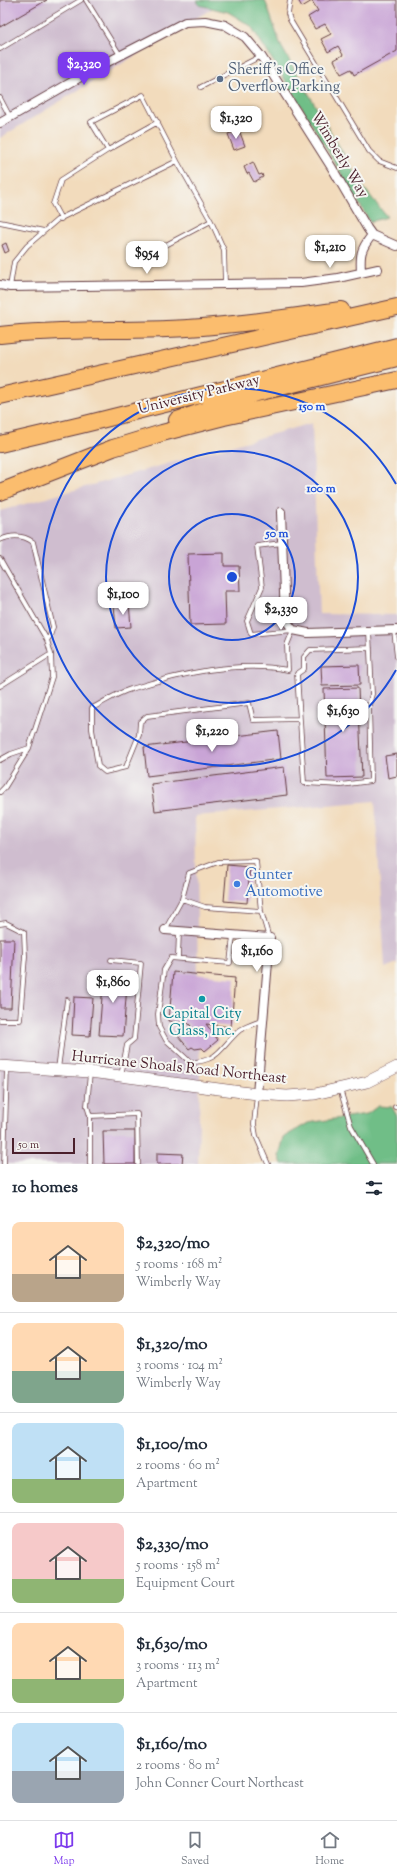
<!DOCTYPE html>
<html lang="en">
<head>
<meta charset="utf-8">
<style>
  body { margin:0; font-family:"Sorts Mill Goudy",serif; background:#f2f2f3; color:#1f2937; height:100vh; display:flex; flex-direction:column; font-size:15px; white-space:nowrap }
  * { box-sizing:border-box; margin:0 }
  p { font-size:13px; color:#747a83 }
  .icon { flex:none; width:22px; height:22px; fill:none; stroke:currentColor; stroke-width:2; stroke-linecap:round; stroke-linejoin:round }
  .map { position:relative; height:1164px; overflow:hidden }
  .panel { display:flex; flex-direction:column; background:#fff; flex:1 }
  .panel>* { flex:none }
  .scale { position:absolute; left:12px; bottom:10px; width:63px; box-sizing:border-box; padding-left:4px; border:2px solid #4a1f2b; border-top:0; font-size:11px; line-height:14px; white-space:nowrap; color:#4a1f2b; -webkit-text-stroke:3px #f6f6f2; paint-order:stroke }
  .price { position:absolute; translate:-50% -34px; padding:0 9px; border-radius:8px; background:#fff; color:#222; font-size:13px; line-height:26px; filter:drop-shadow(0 1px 2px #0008) }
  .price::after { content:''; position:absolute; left:50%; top:24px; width:12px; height:9px; margin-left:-6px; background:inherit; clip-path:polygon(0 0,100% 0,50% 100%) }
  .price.current { background:#7c3aed; color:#fff }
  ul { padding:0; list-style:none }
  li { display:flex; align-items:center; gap:12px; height:100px; padding:0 12px }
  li+li { border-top:1px solid #e0e1e3 }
  li span { display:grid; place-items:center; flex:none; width:112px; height:80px; border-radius:8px; color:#555 }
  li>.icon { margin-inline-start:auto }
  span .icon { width:48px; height:48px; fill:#fffc; stroke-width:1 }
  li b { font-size:17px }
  h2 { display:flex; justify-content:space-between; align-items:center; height:48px; padding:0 12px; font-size:17px }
  .tab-bar { display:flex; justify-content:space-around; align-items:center; height:56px; border-top:1px solid #e0e1e3; background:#fff; font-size:11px; color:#747a83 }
  .tab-bar a { display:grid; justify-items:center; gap:2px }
  .tab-bar .current { color:#7c3aed }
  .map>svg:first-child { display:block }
  .industrial { fill:#cfbdcf }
  .forest { fill:#70be87; stroke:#5d6e59 }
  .building { fill:#c9a4d6 }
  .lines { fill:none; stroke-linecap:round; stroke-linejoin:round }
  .service-casing { stroke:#633b41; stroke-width:5.5 }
  .minor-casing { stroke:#633b41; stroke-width:10 }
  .tertiary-casing { stroke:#633b41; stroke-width:12 }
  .motorway-casing { stroke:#633b41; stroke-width:18 }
  .service { stroke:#fff; stroke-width:4 }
  .minor { stroke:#fff; stroke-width:8 }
  .tertiary { stroke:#fff; stroke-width:11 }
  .motorway { stroke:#fbbd6e; stroke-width:16 }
  .ring { fill:none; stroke:#1d4ed8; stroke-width:2 }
  .service-dot { fill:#5c6f8a; stroke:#f6f6f2; stroke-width:1.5 }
  .shop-dot { fill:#3f7fe0; stroke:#f6f6f2; stroke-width:1.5 }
  .culture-dot { fill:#0f9aa8; stroke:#f6f6f2; stroke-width:1.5 }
  .labels { text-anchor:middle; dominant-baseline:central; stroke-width:4; stroke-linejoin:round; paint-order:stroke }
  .service-label { font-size:15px; fill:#4e5e75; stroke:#f6f6f2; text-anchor:start }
  .street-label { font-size:15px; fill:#4a1f2b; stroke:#f6f6f2 }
  .shop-label { font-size:15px; fill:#366cbe; stroke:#f6f6f2; text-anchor:start }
  .culture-label { font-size:15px; fill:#0d838f; stroke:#f6f6f2 }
  .centre { fill:#1d4ed8; stroke:#f6f6f2; stroke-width:2 }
  .ring-label { font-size:12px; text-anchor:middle; font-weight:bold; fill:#1d4ed8; stroke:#f6f6f2; stroke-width:4; stroke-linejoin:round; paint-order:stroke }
</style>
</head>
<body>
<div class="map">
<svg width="397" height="1164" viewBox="0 0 397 1164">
  <rect width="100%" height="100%" fill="#f6f6f2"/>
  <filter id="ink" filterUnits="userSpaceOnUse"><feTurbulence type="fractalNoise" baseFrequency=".025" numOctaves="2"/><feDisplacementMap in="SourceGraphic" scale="8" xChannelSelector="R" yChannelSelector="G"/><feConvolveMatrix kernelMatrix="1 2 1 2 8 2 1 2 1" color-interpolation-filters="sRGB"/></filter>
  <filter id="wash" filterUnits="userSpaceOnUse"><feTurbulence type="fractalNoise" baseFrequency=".012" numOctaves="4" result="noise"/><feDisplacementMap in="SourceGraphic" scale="16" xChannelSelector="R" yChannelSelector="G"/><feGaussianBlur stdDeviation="0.9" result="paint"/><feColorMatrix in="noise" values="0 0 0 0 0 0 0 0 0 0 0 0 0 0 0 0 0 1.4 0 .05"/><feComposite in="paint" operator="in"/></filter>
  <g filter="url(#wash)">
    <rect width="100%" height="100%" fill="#f2dbbc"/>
    <!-- industrial -->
    <path class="industrial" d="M0,0H226L0,138Z
      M312,423L319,614L397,615V963L385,968L375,801L195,816L200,1078L198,1164H0V511Z"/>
    <!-- forest -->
    <path class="forest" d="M197,0H265L281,46L361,184L387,217L370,222L292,91L251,26L228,12L199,5Z
      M378,1106L392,1107L397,1116V1164H282L279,1156L284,1137L308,1123L367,1114Z"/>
    <g id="blocks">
      <!-- building -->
      <path class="building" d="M0,0H47L0,27Z
        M298,0H397V51L354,75L351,69L341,74L334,60L343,55L338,46L328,52L321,39L331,34L325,24L315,29L308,17L318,11L312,1L302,7Z
        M239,130L245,146L234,150L228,134Z
        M253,162L259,175L262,174L263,177L254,182L249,173L247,174L244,167Z
        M6,243L9,251L5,253L2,245Z
        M224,553V566H239L240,591H225L226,624L190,625L188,554Z
        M129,603L131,627L116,628L114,605Z
        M359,665L360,685L322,686L321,666Z
        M358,688L362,777L327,778L324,689Z
        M278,731L281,759L147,776L144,747Z
        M397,754V776L388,778L385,756Z
        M284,767L287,795L155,811L151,784Z
        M227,865L250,867L247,903L224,901Z
        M0,939H14L11,1008H0Z
        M104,971L128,973L123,1036L99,1035Z
        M173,972L235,978L231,1027L206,1024L218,1040L205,1051L202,1048L195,1049L192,1047L189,1049L178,1036L191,1026L188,1023L169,1021Z
        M74,997L93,998L90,1036L72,1035Z
        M103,1131H135V1164H104Z
        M157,1153L183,1154L182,1164H157Z"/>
    </g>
  </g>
  <g filter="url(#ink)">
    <use href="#blocks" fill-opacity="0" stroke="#633b41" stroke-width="1"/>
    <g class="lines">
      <defs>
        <path id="service" d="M86,0L120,55
          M290,0L288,14L290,20L369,151L379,161L397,168
          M0,49L81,0
          M201,87L261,56
          M0,98L10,117
          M108,150L158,122
          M61,219L53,204L61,180L108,150L91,122L143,95L177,161L211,221L224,250L225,284
          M0,222L44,231
          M164,246L211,221
          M10,287L14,262L27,246L57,220L177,161
          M0,540C11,535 23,535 33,542L53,627L50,636L47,640
          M282,543L257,546L262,587L247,621L251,634L293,630L287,645L288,670C237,660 179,674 131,689C117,693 104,702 92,708V729L98,766L105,772L126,767L139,735L140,722L147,716L249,703L253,720L299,719
          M0,559L47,640L51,654L0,686
          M394,630L397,657
          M297,674L304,783L341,785L371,781L369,705L372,694L369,631
          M297,674L304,669V657L310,650L370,648
          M0,760L11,754L29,748
          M0,792L5,787L29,748L52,677L51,654
          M182,899L205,907L261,911
          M0,924L6,923L24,932L25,956L20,1020H0
          M165,930L182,899L189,873L218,862L256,861L261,911L269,938
          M233,936L230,963L171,958L164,970L158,1014L159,1027L166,1040L190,1062C220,1062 221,1046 240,1030C246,1026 256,1023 263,1020
          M178,957L179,932
          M111,960L141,963L134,1039L127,1045L121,1076
          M58,1069L67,1000
          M90,1073L87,1106L90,1116V1164
          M340,1089L351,1126L373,1164
          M257,1095L254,1124L256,1136L268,1164
          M395,1107H397
          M90,1116L137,1114L138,1164
          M4,1164L7,1067"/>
        <path id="minor" d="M0,123L98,67L185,22L205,21L225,25L245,37L261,56L332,168L367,228L372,235L397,246
          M361,273C360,255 360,250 372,235
          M0,285L10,287L301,283L338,278L378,269
          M281,512L285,619L293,630L308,633L397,630
          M165,930L270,938L257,1094"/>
        <path id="tertiary" d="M0,1066L90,1072L257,1094L287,1096L315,1094L367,1082L397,1067"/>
        <path id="motorway" d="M0,335C55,329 111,331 166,329C225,327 283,318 341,310
          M0,396L397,307
          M177,420L257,393L397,358
          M0,444L81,425L397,346
          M0,492L113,448L162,433L224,417L397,380"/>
      </defs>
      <!-- service casing -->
      <use href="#service" class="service-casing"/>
      <!-- minor casing -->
      <use href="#minor" class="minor-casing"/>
      <!-- tertiary casing -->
      <use href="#tertiary" class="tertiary-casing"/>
      <!-- motorway casing -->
      <use href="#motorway" class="motorway-casing"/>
      <!-- service -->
      <use href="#service" class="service"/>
      <!-- minor -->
      <use href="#minor" class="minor"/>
      <!-- tertiary -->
      <use href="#tertiary" class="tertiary"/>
      <!-- motorway -->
      <use href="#motorway" class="motorway"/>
    </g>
  </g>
  <!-- distance rings -->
  <g class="ring">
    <circle cx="232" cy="577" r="63"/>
    <circle cx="232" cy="577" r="126"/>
    <path d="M396 670A189 189 0 1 1 396 484"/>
  </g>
  <!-- markers -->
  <circle class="service-dot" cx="220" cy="79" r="4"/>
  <circle class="shop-dot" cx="237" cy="884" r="4"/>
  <circle class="culture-dot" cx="202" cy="999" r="4"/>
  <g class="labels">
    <!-- service labels -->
    <g class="service-label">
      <text x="228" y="70">Sheriff's Office<tspan x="228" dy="17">Overflow Parking</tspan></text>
    </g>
    <!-- street labels -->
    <g class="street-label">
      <text transform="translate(339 155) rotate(59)">Wimberly Way</text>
      <text transform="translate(199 395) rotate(-14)">University Parkway</text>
      <text transform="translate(179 1068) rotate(6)">Hurricane Shoals Road Northeast</text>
    </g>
    <!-- shop labels -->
    <g class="shop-label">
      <text x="245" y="875">Gunter<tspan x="245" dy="17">Automotive</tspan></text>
    </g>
    <!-- culture labels -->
    <g class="culture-label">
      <text x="202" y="1014">Capital City<tspan x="202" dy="17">Glass, Inc.</tspan></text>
    </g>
  </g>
  <circle cx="232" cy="577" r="6" class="centre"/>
  <g class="ring-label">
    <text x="312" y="410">150 m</text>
    <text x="321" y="492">100 m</text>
    <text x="277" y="537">50 m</text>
  </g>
</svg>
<div class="scale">50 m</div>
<b class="price current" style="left:84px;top:86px">$2,320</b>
<b class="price" style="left:236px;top:140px">$1,320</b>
<b class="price" style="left:330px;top:269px">$1,210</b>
<b class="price" style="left:147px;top:275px">$954</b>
<b class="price" style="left:123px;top:616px">$1,100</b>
<b class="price" style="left:281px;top:631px">$2,330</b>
<b class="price" style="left:343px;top:733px">$1,630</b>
<b class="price" style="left:212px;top:753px">$1,220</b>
<b class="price" style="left:257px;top:973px">$1,160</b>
<b class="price" style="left:113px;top:1004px">$1,860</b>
</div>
<section class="panel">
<h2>10 homes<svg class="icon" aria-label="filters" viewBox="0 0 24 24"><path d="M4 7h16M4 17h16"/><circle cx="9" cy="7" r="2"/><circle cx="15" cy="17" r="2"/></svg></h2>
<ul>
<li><span style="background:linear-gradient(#ffd9b3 65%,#b9a48a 0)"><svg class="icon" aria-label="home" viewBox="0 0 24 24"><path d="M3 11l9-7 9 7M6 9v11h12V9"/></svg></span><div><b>$2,320/mo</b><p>5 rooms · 168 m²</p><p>Wimberly Way</p></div></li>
<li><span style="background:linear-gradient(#ffd9b3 60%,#7fa58c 0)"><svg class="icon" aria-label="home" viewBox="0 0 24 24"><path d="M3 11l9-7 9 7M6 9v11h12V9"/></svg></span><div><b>$1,320/mo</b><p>3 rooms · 104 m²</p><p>Wimberly Way</p></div></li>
<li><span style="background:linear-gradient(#bfe0f5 70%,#8fb573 0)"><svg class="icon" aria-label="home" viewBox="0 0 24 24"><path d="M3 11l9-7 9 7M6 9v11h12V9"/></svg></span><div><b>$1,100/mo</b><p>2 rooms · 60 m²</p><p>Apartment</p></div></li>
<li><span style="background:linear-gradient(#f6c9c9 70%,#8fb573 0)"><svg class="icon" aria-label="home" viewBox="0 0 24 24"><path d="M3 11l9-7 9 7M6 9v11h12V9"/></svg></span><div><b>$2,330/mo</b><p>5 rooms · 158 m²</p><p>Equipment Court</p></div></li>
<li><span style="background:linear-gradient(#ffd9b3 70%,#8fb573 0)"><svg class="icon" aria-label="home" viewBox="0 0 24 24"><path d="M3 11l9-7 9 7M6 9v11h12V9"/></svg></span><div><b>$1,630/mo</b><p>3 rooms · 113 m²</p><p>Apartment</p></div></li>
<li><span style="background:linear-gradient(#bfe0f5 60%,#9aa5b1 0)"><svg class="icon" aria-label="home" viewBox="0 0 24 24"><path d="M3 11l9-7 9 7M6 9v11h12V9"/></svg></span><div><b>$1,160/mo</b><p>2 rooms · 80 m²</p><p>John Conner Court Northeast</p></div></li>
</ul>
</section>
<nav class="tab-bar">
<a class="current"><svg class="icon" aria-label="map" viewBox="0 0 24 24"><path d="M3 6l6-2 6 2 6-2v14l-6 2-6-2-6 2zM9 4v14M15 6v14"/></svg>Map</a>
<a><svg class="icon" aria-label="saved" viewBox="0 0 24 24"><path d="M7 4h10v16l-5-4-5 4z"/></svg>Saved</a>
<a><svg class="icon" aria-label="home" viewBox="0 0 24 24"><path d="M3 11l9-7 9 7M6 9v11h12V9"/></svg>Home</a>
</nav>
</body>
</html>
